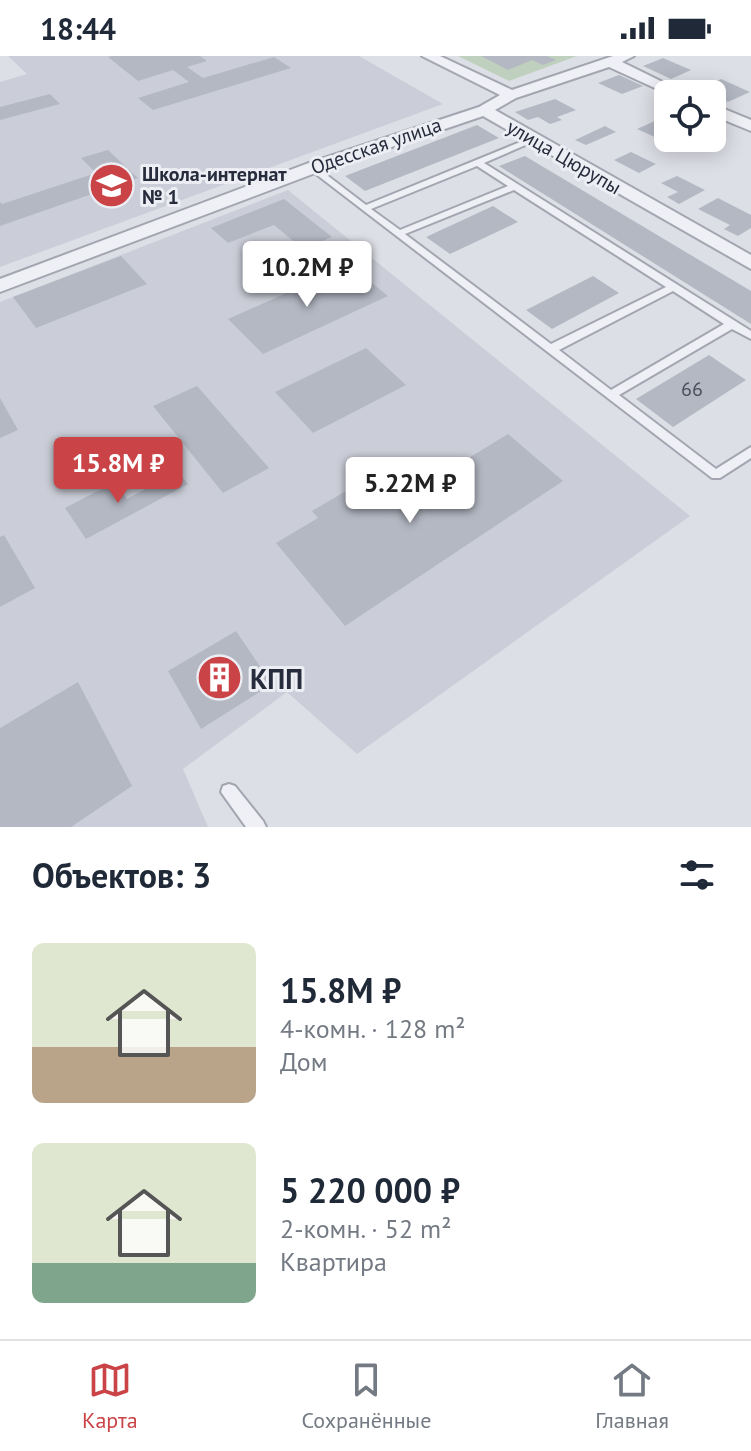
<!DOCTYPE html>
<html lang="ru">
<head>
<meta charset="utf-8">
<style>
  body { margin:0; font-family:"PT Sans",sans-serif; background:#f2f2f3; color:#1f2937; height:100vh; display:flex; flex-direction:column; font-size:30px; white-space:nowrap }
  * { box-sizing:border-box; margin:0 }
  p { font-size:26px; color:#747a83 }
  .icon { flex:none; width:44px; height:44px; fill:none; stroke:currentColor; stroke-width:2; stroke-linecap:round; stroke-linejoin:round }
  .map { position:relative; height:771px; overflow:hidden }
  .side { display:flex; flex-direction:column; background:#fff; flex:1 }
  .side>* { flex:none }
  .fabs { position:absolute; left:654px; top:24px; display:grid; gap:16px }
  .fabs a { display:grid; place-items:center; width:72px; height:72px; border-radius:12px; background:#fff; box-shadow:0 4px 20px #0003; font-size:40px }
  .price { position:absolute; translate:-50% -68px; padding:0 18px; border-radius:8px; background:#fff; color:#222; font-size:26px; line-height:52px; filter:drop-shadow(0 2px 4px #0008) }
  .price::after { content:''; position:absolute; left:50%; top:48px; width:24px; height:18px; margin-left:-12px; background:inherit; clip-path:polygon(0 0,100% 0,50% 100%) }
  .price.current { background:#ca4346; color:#fff }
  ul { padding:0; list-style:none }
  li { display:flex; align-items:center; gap:24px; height:200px; padding:0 32px }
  li span { display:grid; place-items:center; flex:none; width:224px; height:160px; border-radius:12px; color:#555 }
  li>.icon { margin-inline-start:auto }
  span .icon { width:96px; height:96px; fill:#fffc; stroke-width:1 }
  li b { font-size:34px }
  h2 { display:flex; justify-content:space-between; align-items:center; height:96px; padding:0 32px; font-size:34px }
  .status { display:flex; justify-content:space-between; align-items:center; height:56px; padding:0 40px; background:#fff; direction:ltr }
  .status svg { height:22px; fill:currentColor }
  .menu { display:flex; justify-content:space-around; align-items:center; height:112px; border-top:2px solid #e0e1e3; background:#fff; font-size:22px; color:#747a83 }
  .menu a { display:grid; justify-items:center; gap:4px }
  .menu .current { color:#ca4346 }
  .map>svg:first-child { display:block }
  .built { fill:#cbced8 }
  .green { fill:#c0d0be }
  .building { fill:#b4b8c3 }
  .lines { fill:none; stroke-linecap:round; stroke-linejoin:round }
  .lane-casing { stroke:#a3a6b0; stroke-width:4 }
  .street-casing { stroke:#a3a6b0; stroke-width:4 }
  .lane { fill:#eff0f5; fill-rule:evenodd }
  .street { fill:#eff0f5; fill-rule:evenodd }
  .labels { text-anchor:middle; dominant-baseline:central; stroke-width:6; stroke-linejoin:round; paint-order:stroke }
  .far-street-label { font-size:20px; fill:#272c3c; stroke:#eceef4 }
  .far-poi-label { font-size:20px; font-weight:bold; fill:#272c3c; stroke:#eceef4; text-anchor:start }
  .number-label { font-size:20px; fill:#4a4f5e }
  .near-poi-label { font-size:28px; font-weight:bold; fill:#272c3c; stroke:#eceef4; text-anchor:start }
</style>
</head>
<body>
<div class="status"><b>18:44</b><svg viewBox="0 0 49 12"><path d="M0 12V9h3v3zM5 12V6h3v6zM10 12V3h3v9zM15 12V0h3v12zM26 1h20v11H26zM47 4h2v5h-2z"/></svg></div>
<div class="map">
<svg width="751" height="771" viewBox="0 0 751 771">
  <rect width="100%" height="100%" fill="#dddfe6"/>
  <!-- built -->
  <path class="built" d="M8,0H359L443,48L0,211V26L27,18Z
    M288,134L690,460L357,698L287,636L183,713L208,771H0V246Z"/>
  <!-- green -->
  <path class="green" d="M458,0H577L509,25Z"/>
  <!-- building -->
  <path class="building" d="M113,0H200L207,5L187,11L203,22L274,1L291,12L153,54L138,42L189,26L173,14L138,25L108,1Z
    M481,0H547L556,4L543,9L532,4L508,14Z
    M663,2L691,14L671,23L643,10Z
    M619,19L643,30L622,38L598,27Z
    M721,23L750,36L728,46L699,33Z
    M50,38L60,48L0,64V51Z
    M555,43L576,54L557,61L562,64L550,68L538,61L528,64L515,56Z
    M655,65L668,72V79L659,83L637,73Z
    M477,69L499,82L365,135L345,120Z
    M605,70L616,76L586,89L575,84Z
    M108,94L138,122L0,170V146L2,148L96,117L81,102Z
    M631,96L656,108L639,117L614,104Z
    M525,100L751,235V268L499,110Z
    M677,120L705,134L679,148L667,141L678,136L661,127Z
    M718,142L751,159V172L738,180L724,173L730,169L698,153Z
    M284,143L332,181L303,193L274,169L228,187L211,172Z
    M493,150L518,166L450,198L426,181Z
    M121,200L147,228L36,272L13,241Z
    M350,209L388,240L263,298L228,263Z
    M593,220L619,237L552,273L526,254Z
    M366,292L406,329L313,377L275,336Z
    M709,299L746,324L673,371L636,343Z
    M197,330L269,412L223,437L153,350Z
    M0,342L18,374L0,382Z
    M508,378L563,425L345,570L276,487L318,462L312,455L392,408L418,433Z
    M178,416L188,428L86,483L65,452L115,426L127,443Z
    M4,479L35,532L0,551V481Z
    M236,575L272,628L201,673L168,615Z
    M78,626L132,730L71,771H0V672Z"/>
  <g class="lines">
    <defs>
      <path id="lane" d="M530,82L537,84L484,107L751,275V283L732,273L619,339L716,413L751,391V402L720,422H712L308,112L315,110L366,149ZM477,110L508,130L400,174L371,153ZM514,134L666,231L551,288L405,178ZM673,235L724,268L611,334L559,294Z
        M229,728L235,730L263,765L266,771H246L221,736L223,730Z"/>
      <path id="street" d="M422,0H440L512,34L613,0H634L622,6L687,38H668L609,11L516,42L495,54L751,199V213L483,60L318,116L0,236V223L306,108L479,51L500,39Z
        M712,48L751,64V75L712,59Z"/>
    </defs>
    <!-- lane casing -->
    <use href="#lane" class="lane-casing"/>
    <!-- street casing -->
    <use href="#street" class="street-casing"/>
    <!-- lane -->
    <use href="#lane" class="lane"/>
    <!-- street -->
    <use href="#street" class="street"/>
  </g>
  <!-- icons -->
  <defs>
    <symbol id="school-disc" viewBox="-11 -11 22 22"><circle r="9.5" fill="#ca4346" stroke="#eceef4"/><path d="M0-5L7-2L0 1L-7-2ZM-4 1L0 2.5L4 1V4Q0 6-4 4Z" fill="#fff"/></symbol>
    <symbol id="building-disc" viewBox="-11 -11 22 22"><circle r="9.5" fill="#ca4346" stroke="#eceef4"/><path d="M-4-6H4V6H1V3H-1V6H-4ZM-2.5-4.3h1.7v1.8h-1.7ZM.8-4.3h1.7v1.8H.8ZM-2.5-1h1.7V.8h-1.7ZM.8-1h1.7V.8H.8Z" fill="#fff"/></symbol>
  </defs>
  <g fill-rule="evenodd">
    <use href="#school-disc" x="86" y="104" width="51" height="51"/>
    <use href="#building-disc" x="194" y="596" width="51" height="51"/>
  </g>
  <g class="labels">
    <!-- far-street labels -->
    <g class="far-street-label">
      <text transform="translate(376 90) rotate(-19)">Одесская улица</text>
      <text transform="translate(564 101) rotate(30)">улица Цюрупы</text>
    </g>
    <!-- far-poi labels -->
    <g class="far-poi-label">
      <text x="142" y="118">Школа-интернат<tspan x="142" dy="23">№ 1</tspan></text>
    </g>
    <!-- number labels -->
    <g class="number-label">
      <text x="692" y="333">66</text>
    </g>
    <!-- near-poi labels -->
    <g class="near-poi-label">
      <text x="250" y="622">КПП</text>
    </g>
  </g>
</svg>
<div class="fabs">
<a><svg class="icon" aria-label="locate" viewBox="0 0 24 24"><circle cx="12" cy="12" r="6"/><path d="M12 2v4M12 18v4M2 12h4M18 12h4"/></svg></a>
</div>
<b class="price" style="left:307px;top:253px">10.2M ₽</b>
<b class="price current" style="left:118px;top:449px">15.8M ₽</b>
<b class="price" style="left:410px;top:469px">5.22M ₽</b>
</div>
<section class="side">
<h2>Объектов: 3<svg class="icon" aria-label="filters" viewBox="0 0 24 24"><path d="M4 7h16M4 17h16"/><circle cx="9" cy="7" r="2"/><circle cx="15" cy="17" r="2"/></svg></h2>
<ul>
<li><span style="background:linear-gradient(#dfe7d0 65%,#b9a48a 0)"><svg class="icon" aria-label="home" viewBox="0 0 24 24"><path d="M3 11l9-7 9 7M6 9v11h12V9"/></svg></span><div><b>15.8M ₽</b><p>4-комн. · 128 m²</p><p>Дом</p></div></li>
<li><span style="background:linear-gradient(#dfe7d0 75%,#7fa58c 0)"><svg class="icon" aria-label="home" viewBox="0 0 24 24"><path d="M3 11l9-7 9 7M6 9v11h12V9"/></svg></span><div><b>5 220 000 ₽</b><p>2-комн. · 52 m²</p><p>Квартира</p></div></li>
</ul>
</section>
<nav class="menu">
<a class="current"><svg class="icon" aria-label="map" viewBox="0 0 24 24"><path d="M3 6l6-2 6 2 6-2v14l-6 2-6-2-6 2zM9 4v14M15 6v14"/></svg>Карта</a>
<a><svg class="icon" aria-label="saved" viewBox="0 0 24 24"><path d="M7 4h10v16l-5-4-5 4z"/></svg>Сохранённые</a>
<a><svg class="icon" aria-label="home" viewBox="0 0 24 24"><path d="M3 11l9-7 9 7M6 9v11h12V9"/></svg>Главная</a>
</nav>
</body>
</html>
